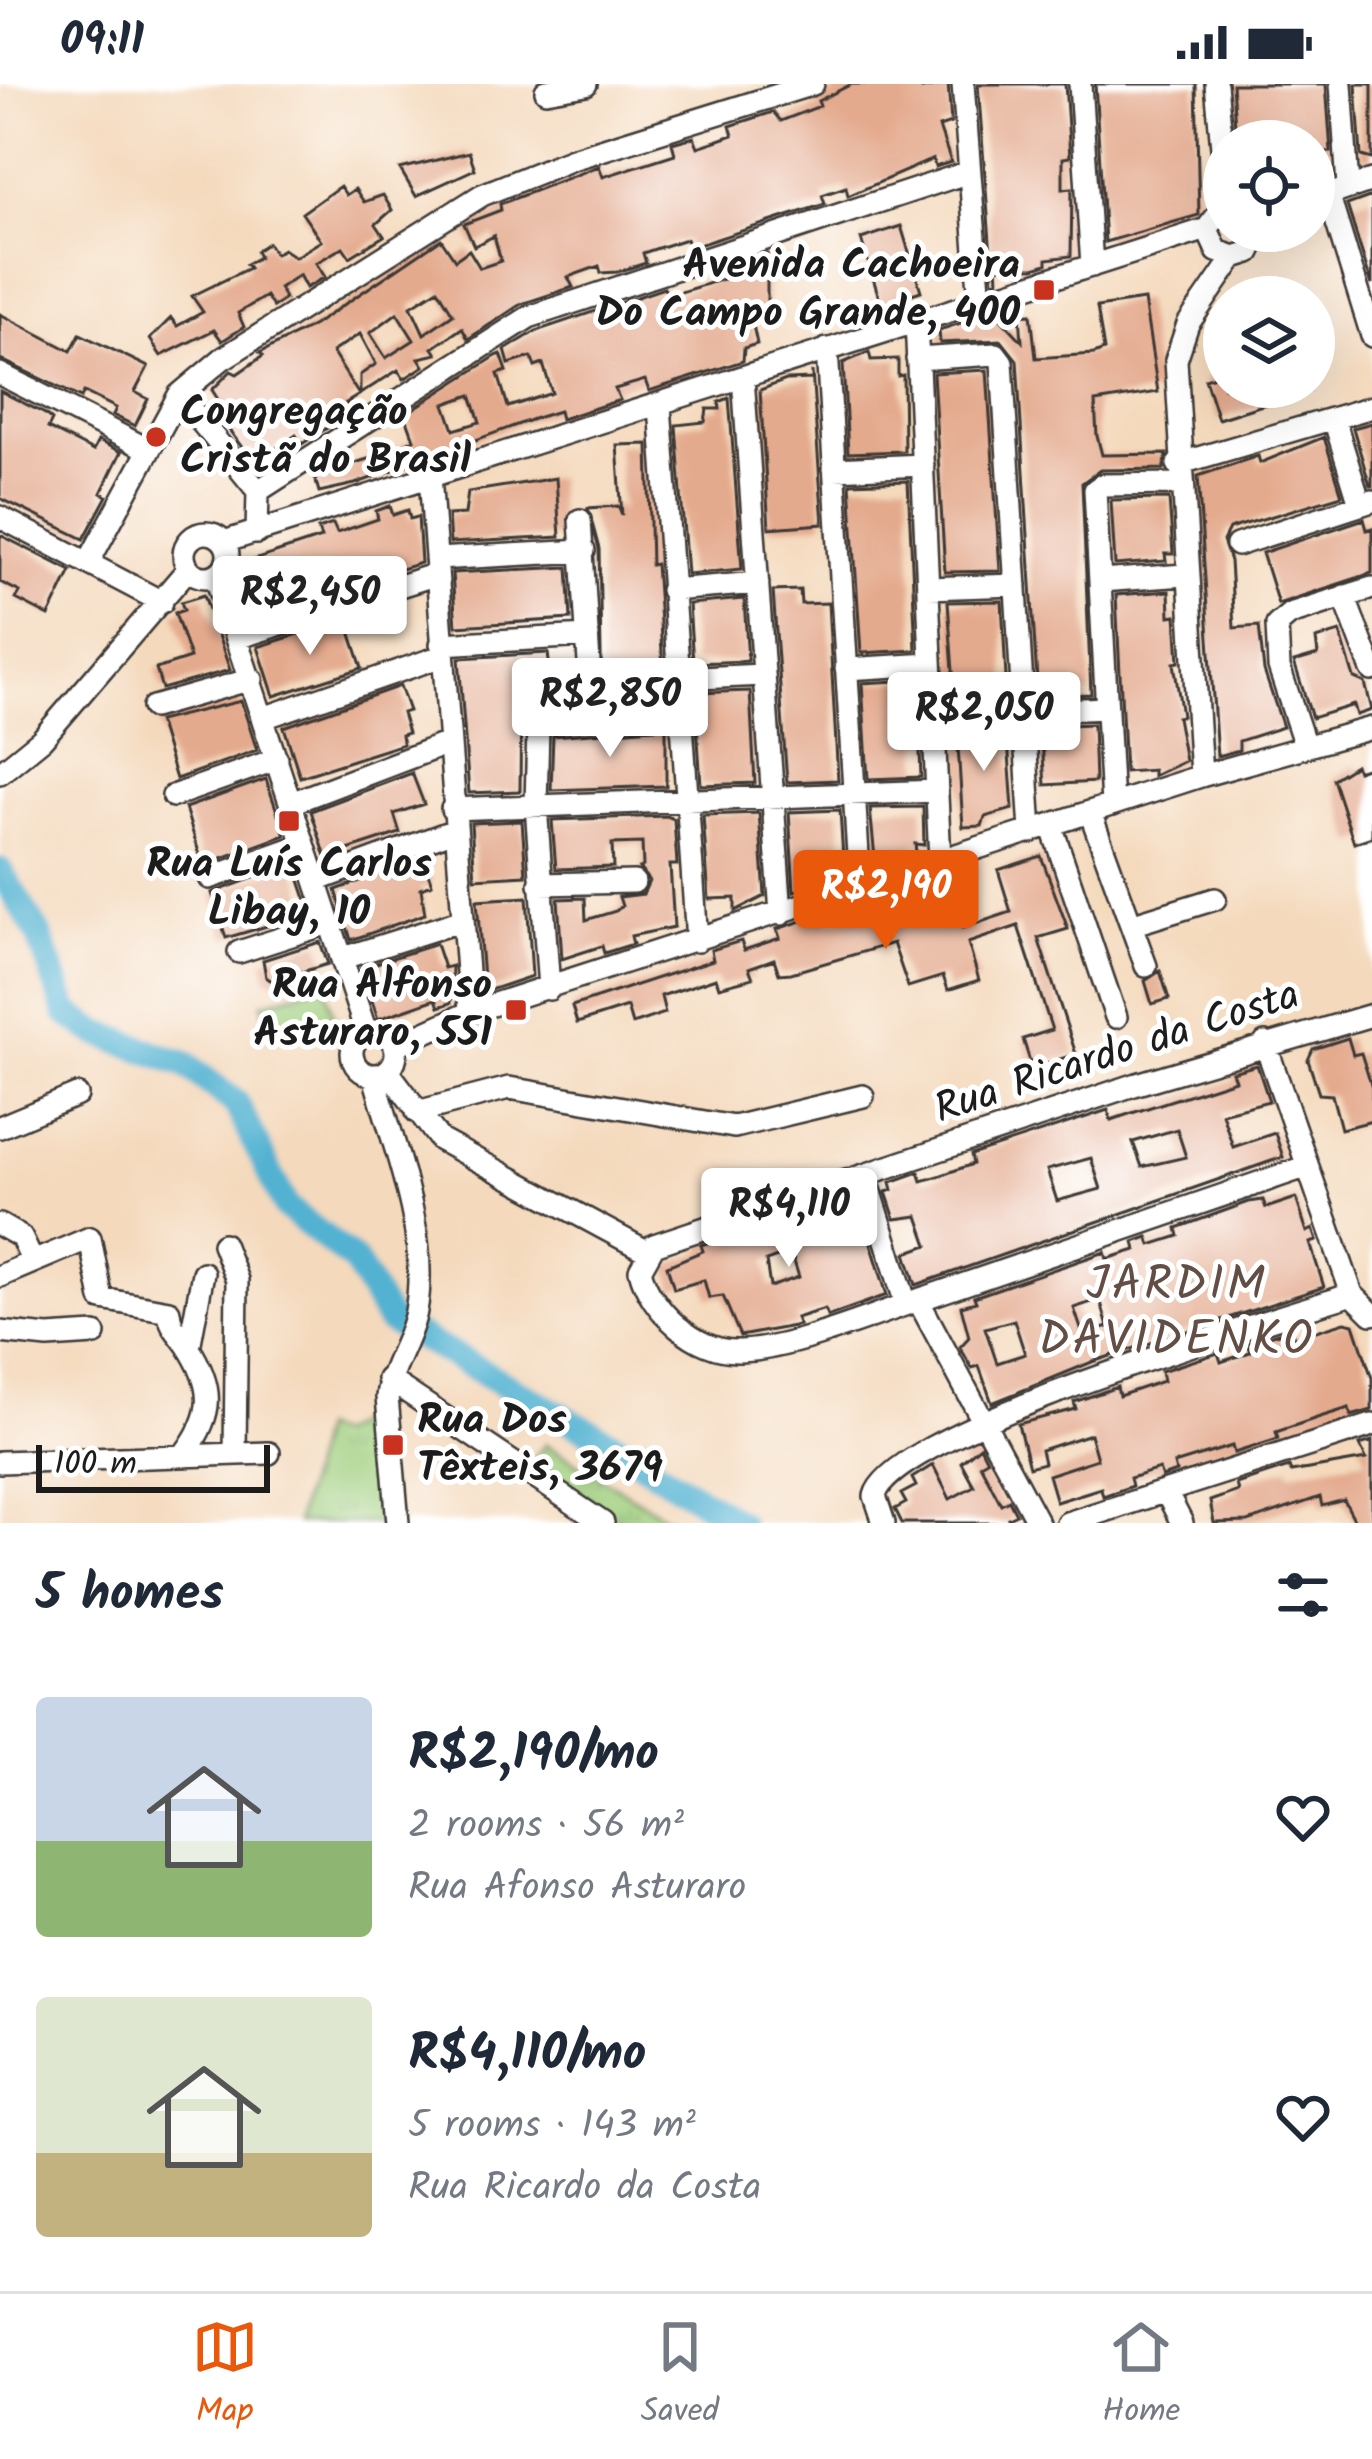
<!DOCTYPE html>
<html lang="en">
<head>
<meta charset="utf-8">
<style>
  body { margin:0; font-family:Kalam,sans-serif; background:#f6f6f7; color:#1f2937; height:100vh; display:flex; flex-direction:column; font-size:45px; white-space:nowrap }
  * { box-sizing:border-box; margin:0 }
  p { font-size:39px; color:#747a83 }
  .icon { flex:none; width:66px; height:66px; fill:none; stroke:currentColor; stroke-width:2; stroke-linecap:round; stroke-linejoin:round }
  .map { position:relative; height:1439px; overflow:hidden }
  .sheet { display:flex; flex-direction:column; background:#fff; flex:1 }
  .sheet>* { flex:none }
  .controls { position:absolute; left:1203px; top:36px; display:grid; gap:24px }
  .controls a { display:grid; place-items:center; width:132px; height:132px; border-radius:50%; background:#fff; box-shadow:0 12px 48px #0002; font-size:60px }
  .scale { position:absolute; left:36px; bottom:30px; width:234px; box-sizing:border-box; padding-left:12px; border:6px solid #1c1c1c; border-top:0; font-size:33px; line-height:42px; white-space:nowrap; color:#1c1c1c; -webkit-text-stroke:9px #fff; paint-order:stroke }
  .price { position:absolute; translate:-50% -102px; padding:0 27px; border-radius:12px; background:#fff; color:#222; font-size:39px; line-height:78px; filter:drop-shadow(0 3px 6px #0008) }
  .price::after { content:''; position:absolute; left:50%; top:72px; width:36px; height:27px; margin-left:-18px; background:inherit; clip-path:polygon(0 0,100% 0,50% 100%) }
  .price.selected { background:#ea580c; color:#fff }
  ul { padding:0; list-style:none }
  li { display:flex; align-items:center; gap:36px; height:300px; padding:0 36px }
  li span { display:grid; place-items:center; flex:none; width:336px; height:240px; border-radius:12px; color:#555 }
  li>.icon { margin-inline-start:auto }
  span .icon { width:144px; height:144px; fill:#fffc; stroke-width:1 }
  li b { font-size:51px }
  h2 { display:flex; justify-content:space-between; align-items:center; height:144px; padding:0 36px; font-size:51px }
  .status { display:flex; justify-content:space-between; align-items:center; height:84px; padding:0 60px; background:#fff; direction:ltr }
  .status svg { height:33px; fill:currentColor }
  .tab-bar { display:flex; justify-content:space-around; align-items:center; height:168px; border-top:3px solid #e0e1e3; background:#fff; font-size:33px; color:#747a83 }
  .tab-bar a { display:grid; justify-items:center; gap:6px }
  .tab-bar .selected { color:#ea580c }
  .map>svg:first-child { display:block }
  .grass { fill:#9fcd7b; stroke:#5e744c; stroke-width:3 }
  .park { fill:url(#park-tufts); stroke:#5e744c; stroke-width:3 }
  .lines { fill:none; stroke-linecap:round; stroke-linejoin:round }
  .river { stroke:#52b2d1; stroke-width:27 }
  .building { fill:#e4aa8e; fill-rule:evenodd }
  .minor-casing { stroke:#3c3834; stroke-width:26 }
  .minor { stroke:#fff; stroke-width:21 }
  .poi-dot { fill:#c8321e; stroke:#fff; stroke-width:4.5 }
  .labels { text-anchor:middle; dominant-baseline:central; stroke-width:10; stroke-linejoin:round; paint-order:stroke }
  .poi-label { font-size:42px; font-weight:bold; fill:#1c1c1c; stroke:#fff; text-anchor:end }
  .street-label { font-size:42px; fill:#1c1c1c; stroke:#fff }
  .quarter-label { font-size:48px; letter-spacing:3px; fill:#624e44; stroke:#fff }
</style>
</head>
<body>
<div class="status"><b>09:11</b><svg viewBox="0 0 49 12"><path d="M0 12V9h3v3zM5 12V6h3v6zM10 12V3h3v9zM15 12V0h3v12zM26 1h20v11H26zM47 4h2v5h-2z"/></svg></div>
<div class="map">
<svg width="1372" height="1439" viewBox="0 0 1372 1439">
  <defs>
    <pattern id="park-tufts" width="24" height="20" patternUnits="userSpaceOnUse" patternTransform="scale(3)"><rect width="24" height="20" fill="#9fcd7b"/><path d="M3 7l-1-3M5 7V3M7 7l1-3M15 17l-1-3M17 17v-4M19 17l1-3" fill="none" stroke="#88af6a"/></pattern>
  </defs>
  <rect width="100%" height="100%" fill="#fff"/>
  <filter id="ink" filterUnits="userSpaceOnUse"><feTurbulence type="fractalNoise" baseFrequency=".00833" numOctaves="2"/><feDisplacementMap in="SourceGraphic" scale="24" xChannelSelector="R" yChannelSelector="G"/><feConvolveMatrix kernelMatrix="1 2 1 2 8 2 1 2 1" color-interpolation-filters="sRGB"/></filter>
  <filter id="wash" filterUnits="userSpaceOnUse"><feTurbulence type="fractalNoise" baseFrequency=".004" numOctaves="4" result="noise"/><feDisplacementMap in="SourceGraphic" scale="48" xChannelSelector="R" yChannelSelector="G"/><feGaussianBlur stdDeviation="2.7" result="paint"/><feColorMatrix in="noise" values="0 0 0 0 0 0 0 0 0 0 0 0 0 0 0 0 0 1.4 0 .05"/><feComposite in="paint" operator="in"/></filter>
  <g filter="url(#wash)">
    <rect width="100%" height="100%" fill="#f4d9bc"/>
    <!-- grass -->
    <path class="grass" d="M325,901L335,937L272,956L262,919Z"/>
    <!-- park -->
    <path class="park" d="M365,1333L379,1385L378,1439H296L320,1345L336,1351Z
      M546,1360L676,1439H625L532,1376Z"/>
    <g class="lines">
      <!-- river -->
      <path class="river" d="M0,787L38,849L67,929L95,948L185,980L236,1019L286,1123L355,1178L388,1236L615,1361L738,1439"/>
    </g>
    <g id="blocks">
      <!-- building -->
      <path class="building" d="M852,0H920L922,5L948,0L951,39L939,43L951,78L935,83L933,75L848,112L846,103L822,111L825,120L689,164L686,155L661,163L643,169L646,179L617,188L601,189L599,182L568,193L573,203L521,220L468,255L462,244L433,264L437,270L419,274L424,282L404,295L398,286L360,310V291L376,280L360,250L332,268L359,311L346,319L352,328L302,360L296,351L266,371L258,372L253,365L246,369L216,328L223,323L212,306L231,287L237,290L263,272L260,269L314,241L441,155L455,176L469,166L480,184L501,177L494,152L474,162L464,140L501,126L500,120L599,82L603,93L675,70L672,59L694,53L698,63L719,56L733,51L730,42L773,28L781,37L820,22L818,17ZM438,205L453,230L424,250L411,222ZM397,229L414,256L386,274L370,249Z
        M978,0H1065L1070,73L1063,74V105L1072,104L1071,172L1047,175V180L1034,184L997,183L998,196L993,197Z
        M1095,0H1196L1199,131L1105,158Z
        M1232,0H1326L1331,68L1314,69V57H1236Z
        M1356,0H1372V75L1361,72Z
        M469,68L475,85L416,112L400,85Z
        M340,102L346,111L355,105L364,118L383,111L392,126L376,140L384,152L350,173L343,163L316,179L325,193L306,204L299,191L279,204L285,215L273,223L266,212L238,229L244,243L222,257L214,246L161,272L150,255L171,234L177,242L203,228L192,212L249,184L246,180L259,173L256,167L268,159L275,170L283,165L295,173L321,157L302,129Z
        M1372,112V201L1347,121Z
        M901,142L921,207L881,220L861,155Z
        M767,170V233L753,241L757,260L744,264L743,277L649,307L645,296L615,305L620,316L561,335L559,327L536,334L355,400L319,408L314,391L388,369L414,355L405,330L496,272L501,270L507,287L498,290L508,323L552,309L543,280L535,283L531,273L509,280L505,266L536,247L664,204L668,212L739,190L736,181ZM471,311L480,338L454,346L445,320Z
        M1144,216L1158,308L1095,318L1097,352L1102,371L1167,370L1164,385L1100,386L1082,399L1091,610L1038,612L1017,276L1001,256L940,259L939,246L995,228L1022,257L1020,231L1031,230L1036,274L1094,270L1104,266L1097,223Z
        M0,230L71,267L80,250L148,283L135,308L148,315L135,342L113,331L116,324L84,308L81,314L0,275Z
        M869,268L871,276L898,275V292L903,291L904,367L848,369L843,279Z
        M987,286L1000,487L945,488L933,289Z
        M812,287L823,440L769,444L760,306L786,296L812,295Z
        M1224,289V303L1310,306L1218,335L1205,295Z
        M0,307L45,330L52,336L48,344L93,367L98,357L121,368L101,409L107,412L84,455L0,414Z
        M729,314L742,485L687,490L676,341L705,338L707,325H720L719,318Z
        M1372,339V402H1370L1353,344Z
        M1324,353L1342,411L1229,445L1223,457L1230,477L1234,544L1259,542L1264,587L1283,643L1239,657V666L1217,672L1198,392L1258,372L1260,379Z
        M648,360L651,481L656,480L665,613L602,618L599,465L588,424L618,422L622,431L617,361Z
        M556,394L560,453L450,459L448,431L465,430L468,408Z
        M908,397L916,566L861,569L850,399Z
        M1169,415L1173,470H1165L1166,477L1115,481L1111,416Z
        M390,422L393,431L408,426L410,435L418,433L421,479L249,531L239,481L321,454L318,445L333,440L337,449L378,435L376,427Z
        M1364,435L1367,446L1372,444V489L1278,520L1262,469Z
        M0,451L71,487L49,532L16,515L20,508L0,498Z
        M568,483L571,535L456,542L452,489Z
        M800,506L801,520L828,519L838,696L787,698L773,507Z
        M1169,507L1170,532L1176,531L1179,578L1174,579L1182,632L1177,633L1185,677L1153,692V686L1125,688L1116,511Z
        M204,511L230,586L162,605L156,585L190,574L175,529L184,526L181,518Z
        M744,515L748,577L693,579L689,520Z
        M1002,517L1007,613L955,615L948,518Z
        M346,535L362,584L274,612L258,563Z
        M1340,548L1354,594L1365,599L1372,626L1357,631L1354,621L1312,634L1294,578L1318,571L1316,555Z
        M548,569L551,595L521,597L520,707L469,709L459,574Z
        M917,596L921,693L868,695L862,599Z
        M400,602L409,627L402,629L408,649L401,651L403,660L300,693L284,643Z
        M750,607L755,699L701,701L695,609Z
        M241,617L257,666L176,695L158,637Z
        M1093,640L1095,698L1045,701L1041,642Z
        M666,643V702L551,706L553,652Z
        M1007,643L1013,725L985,733L982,742L963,743L957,645Z
        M1355,681L1357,687L1372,682V753L1354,759L1333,695Z
        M412,689L424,720L394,730L400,749L326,773L311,727Z
        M266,695L285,751L203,781L185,724Z
        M923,723L924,761L915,760L916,768L902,773L875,774L870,724Z
        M840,726L844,791L816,794V801L794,807L789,728Z
        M759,729L765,812L735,827V814L709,815L703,731Z
        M667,732L674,735L677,781H670L674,843L631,852L633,860L604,869L602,862L562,875L558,815L585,814L586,836L616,827L622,822L619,813L643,810L649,797L639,784L643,782L642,759L612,760L613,783L556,785L552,736Z
        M522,737L526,791L475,794L471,739Z
        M1041,772L1068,845L1038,854L1076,970L1032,984L1023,955L1052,946L1018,842L968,859L979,896L948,906L943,892L908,903L893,859L791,889L779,890L774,875L749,884L753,894L719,903L716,894L661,912L665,929L632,940L627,923L577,939L572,922L713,876L711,866L741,857L744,866L780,854L777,845L827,829L830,839L916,807L921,823L954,812L963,844L1011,828L998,786Z
        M423,774L432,800L421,804L425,830L351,856L336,806Z
        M294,779L311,829L226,854L212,809Z
        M527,813L532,892L484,908L477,816Z
        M320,858L328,880L272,897L266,893L263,876Z
        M436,860L444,884L452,882L451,919L439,923L436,915L378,935L361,884Z
        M1160,887L1169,915L1152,920L1145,897Z
        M1348,954L1353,971L1361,969L1372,1004V1037L1341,1045L1332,1011L1319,1010L1308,976L1313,965Z
        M1257,981L1269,1017L1222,1029L1233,1063L1275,1049L1283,1073L916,1201L906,1169L928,1161L918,1132L895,1135L886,1108L893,1106L891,1098L919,1088L922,1097L939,1092L973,1080L971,1071L1108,1026L1111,1036L1132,1029L1235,996L1232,988ZM1177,1045L1186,1073L1142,1083L1133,1058ZM1091,1074L1101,1105L1057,1117L1047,1086Z
        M1296,1114L1307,1148L1313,1145L1317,1157L1310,1159L1324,1203L1092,1278L992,1319L979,1282L972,1284L960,1263L969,1253L961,1222L976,1218L974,1213L1105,1168L1107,1175L1136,1166L1134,1158L1148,1153L1151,1161L1179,1152L1177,1144L1249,1118L1263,1116L1266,1124ZM1100,1215L1108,1243L1083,1251L1074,1224ZM1014,1236L1025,1270L997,1279L985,1244Z
        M858,1117L887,1211L828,1232L825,1225L812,1229L796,1234L799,1241L740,1252L723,1212L709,1214L704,1196L674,1205L667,1182L703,1167L701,1161L722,1154L724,1160L797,1137L795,1130L824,1120L826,1128ZM791,1168L799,1193L770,1203L766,1177Z
        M1345,1238L1354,1240L1372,1294V1326L1351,1332L1349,1324L1320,1333L1276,1348L1278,1355L1234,1369L1232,1362L1174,1380L1176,1388L1162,1393L1159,1385L1130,1394L1132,1402L1103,1412L1101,1404L1056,1418L1048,1391L1097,1375L1090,1350L1041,1366L1044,1379L1029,1383L1018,1340L1076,1325L1074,1318L1117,1303L1119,1312L1163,1297L1161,1287L1218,1269L1221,1278L1250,1268L1247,1259L1291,1245L1294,1254Z
        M1372,1357V1439H1356L1344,1416L1322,1422L1320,1413L1248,1438L1214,1439L1210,1417L1238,1407L1236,1400L1289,1383L1291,1388L1366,1375L1360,1361Z
        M980,1362L987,1376L980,1380L1001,1420L1009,1416L1016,1430L1008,1434L1011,1439H902L895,1425L906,1419L901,1410L916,1402L912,1394L933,1381L950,1415L974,1402L961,1378Z"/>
    </g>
  </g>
  <g filter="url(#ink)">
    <use href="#blocks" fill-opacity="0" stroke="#3c3834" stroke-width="3"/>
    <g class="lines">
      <defs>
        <path id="minor" d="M963,0L980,218
          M1080,0L1092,182
          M1216,0L1224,85
          M1341,0L1348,103
          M546,7L586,0
          M1328,110L1372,252
          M1314,116L1372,96
          M1224,123L1207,145L1217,167L1234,173L1250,168L1260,147
          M916,236L940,778
          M827,265L860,804
          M917,275L996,270L1002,278L1031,748
          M0,290L149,366
          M743,293L781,830
          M179,311L258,407L257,449
          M660,321L697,857
          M1334,335L1360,420
          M1178,380L1372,323
          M834,385L923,381
          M430,392L470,928
          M258,407L529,233L969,88
          M0,433L162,518
          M580,436L590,595
          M184 471a22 22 0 1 1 44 0a22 22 0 1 1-44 0Z
          M224,458L1207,145
          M1237,461L1372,417
          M436,475L584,467
          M88,479L179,311L222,275L482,111L572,75L813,0
          M215,491L366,948
          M1100,497L1185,491
          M928,504L1016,501
          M671,506L758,499
          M1344,512L1372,586
          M240,553L437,490
          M441,560L588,552
          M846,585L931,580
          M677,595L763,591
          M153,623L252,595
          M934,631L1107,624
          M266,633L442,572
          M1305,662L1279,583L1277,541L1290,530L1372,504
          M0,689L42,655L188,485
          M1201,692L1176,276L1188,240L1234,173
          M173,712L277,675
          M291,719L448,659
          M1112,721L1095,406L1102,401L1180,400
          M452,725L937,707
          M1090,728L1146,882
          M1051,741L1116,933
          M210,794L304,760
          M316,797L452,747
          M540,800L634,798
          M1134,840L1215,815
          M239,868L329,839
          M343,874L460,837
          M549,905L536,721L538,643L546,637L679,627
          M352 969a22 22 0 1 1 44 0a22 22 0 1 1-44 0Z
          M1265,959L1352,1210L1372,1230
          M395,962L470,928L1201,692L1372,644
          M388,987L440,1056L648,1168
          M374,992C394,1065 430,1149 416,1227C411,1257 390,1282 387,1313L398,1439
          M417,1028L509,1004L734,1043L863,1012
          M0,1043L77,1011
          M1305,1083C1181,1126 1057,1168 933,1211C881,1228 792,1266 740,1267C696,1269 650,1226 640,1186L654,1161L1137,1000L1372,931
          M866,1093L906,1220
          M0,1141L21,1153L33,1178
          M223,1160L237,1196L235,1369
          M0,1192L90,1154L102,1215L169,1227C170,1243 178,1248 187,1261C215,1304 214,1330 185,1369
          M918,1216L1038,1439
          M0,1248L48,1253L95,1250
          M189,1264L203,1189
          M388,1295L603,1439
          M0,1378L269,1369
          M1167,1410L1182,1439
          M884,1439L875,1412C891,1346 1274,1236 1352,1210
          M1067,1439L1372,1341"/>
      </defs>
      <!-- minor casing -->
      <use href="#minor" class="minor-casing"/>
      <!-- minor -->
      <use href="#minor" class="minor"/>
    </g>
  </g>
  <!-- markers -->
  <g class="poi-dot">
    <rect x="1032" y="194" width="24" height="24" rx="6"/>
    <circle cx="156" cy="353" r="12"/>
    <rect x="277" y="725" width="24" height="24" rx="6"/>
    <rect x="504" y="914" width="24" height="24" rx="6"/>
    <rect x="381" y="1349" width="24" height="24" rx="6"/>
  </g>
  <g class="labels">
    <!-- poi labels -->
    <g class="poi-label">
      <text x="1020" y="182">Avenida Cachoeira<tspan x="1020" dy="48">Do Campo Grande, 400</tspan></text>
      <text x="180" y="329" text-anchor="start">Congregação<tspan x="180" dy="48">Cristã do Brasil</tspan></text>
      <text x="289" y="781" text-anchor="middle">Rua Luís Carlos<tspan x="289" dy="48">Libay, 10</tspan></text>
      <text x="492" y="902">Rua Alfonso<tspan x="492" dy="48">Asturaro, 551</tspan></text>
      <text x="417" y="1337" text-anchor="start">Rua Dos<tspan x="417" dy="48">Têxteis, 3679</tspan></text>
    </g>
    <!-- street labels -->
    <g class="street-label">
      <text transform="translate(1117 969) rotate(-18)">Rua Ricardo da Costa</text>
    </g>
    <!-- quarter labels -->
    <g class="quarter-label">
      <text x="1177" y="1202">JARDIM<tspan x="1177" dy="55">DAVIDENKO</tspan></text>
    </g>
  </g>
</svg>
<div class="controls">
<a><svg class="icon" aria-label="locate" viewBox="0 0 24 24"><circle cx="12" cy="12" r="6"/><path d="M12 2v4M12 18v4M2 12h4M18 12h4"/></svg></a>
<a><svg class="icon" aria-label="layers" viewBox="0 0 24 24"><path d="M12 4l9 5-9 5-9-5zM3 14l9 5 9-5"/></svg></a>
</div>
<div class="scale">100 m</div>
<b class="price" style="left:310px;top:574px">R$2,450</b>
<b class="price" style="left:610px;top:676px">R$2,850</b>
<b class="price" style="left:984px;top:690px">R$2,050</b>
<b class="price selected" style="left:886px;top:868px">R$2,190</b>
<b class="price" style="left:789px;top:1186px">R$4,110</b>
</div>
<section class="sheet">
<h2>5 homes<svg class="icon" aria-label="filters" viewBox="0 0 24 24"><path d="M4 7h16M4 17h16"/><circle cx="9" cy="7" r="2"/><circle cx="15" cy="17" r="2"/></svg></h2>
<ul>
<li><span style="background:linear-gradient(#c9d6e8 60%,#8fb573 0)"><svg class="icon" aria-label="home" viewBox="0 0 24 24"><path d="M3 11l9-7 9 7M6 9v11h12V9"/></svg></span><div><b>R$2,190/mo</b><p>2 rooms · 56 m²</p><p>Rua Afonso Asturaro</p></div><svg class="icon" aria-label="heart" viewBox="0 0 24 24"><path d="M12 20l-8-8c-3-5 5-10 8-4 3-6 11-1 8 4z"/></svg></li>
<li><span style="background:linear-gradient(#dfe7d0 65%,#c2b280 0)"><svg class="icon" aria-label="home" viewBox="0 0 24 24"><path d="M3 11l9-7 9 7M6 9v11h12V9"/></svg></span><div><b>R$4,110/mo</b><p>5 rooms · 143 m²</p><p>Rua Ricardo da Costa</p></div><svg class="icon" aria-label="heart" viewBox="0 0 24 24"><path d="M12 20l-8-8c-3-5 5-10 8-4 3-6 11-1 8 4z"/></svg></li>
</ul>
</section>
<nav class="tab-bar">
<a class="selected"><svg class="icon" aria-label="map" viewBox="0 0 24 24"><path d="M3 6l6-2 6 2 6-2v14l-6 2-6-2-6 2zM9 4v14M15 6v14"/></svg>Map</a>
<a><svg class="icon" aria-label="saved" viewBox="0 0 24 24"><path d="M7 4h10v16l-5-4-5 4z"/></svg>Saved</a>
<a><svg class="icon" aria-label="home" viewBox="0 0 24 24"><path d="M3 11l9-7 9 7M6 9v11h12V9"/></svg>Home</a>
</nav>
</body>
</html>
